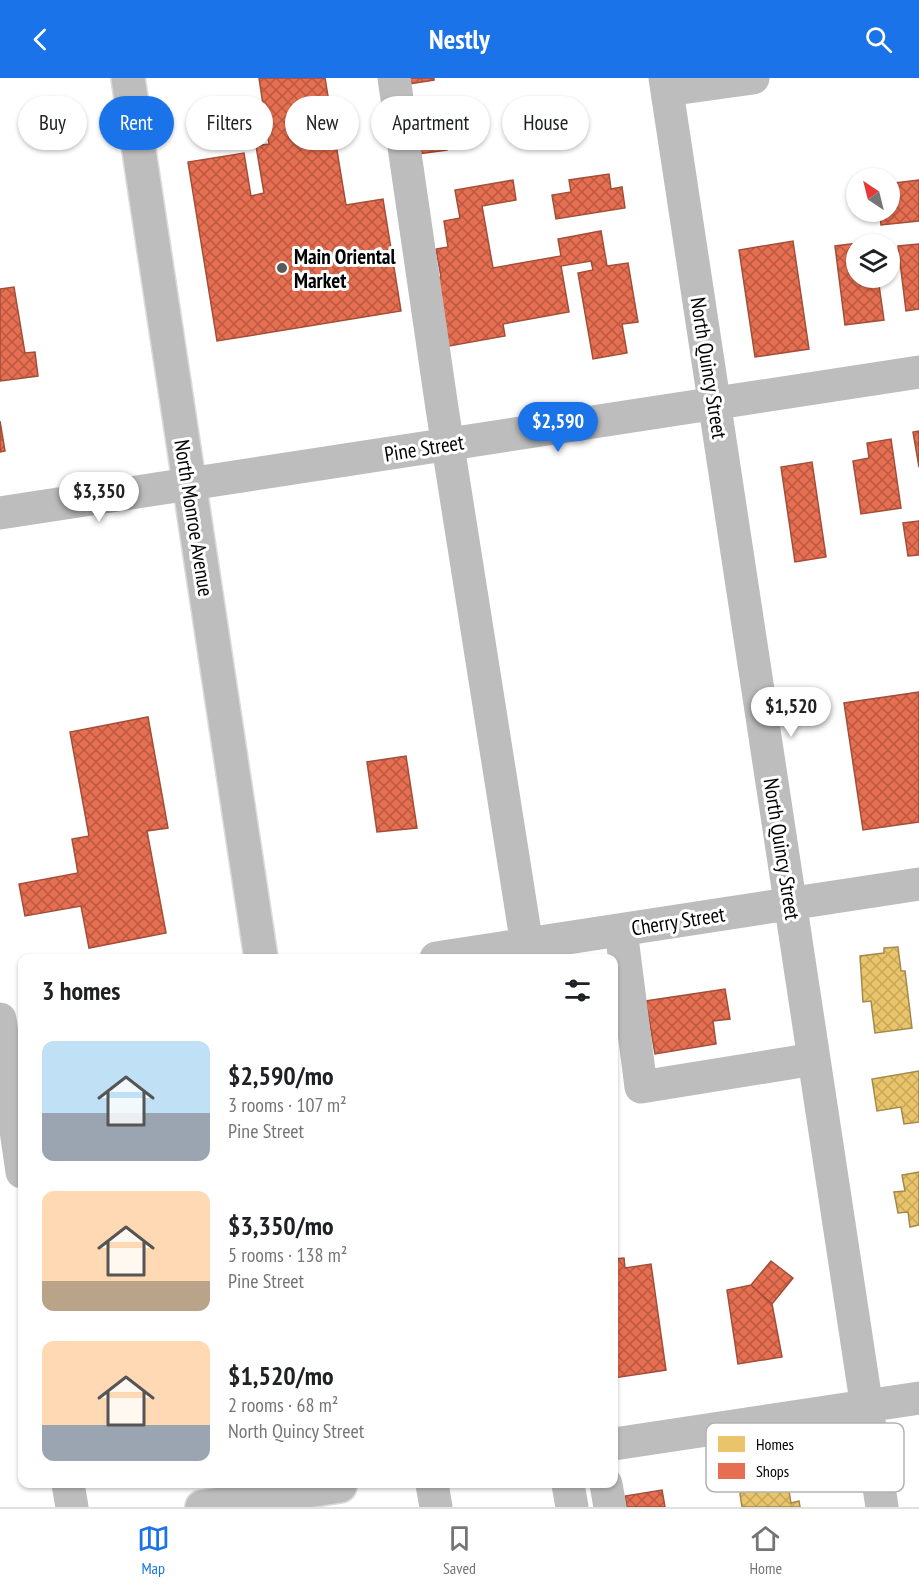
<!DOCTYPE html>
<html lang="en">
<head>
<meta charset="utf-8">
<style>
  body { margin:0; font-family:"PT Sans Narrow",sans-serif; background:#f2f2f2; color:#202124; height:100vh; display:flex; flex-direction:column; font-size:22px; white-space:nowrap }
  * { box-sizing:border-box; margin:0 }
  p { font-size:20px; color:#757577 }
  .icon { flex:none; width:33px; height:33px; fill:none; stroke:currentColor; stroke-width:2; stroke-linecap:round; stroke-linejoin:round }
  .map { position:relative; flex:1; overflow:hidden }
  .panel { position:absolute; left:18px; top:876px; width:600px; height:534px; display:flex; flex-direction:column; background:#fff; border-radius:12px; box-shadow:0 2px 4px #0004 }
  .panel>* { flex:none }
  .banner { position:absolute; left:18px; top:18px; width:600px; height:54px; display:flex; gap:12px }
  .needle { width:39px; rotate:325deg }
  .tools { position:absolute; left:846px; top:90px; display:grid; gap:12px }
  .tools a { display:grid; place-items:center; width:54px; height:54px; border-radius:50%; background:#fff; box-shadow:0 2px 4px #0004; font-size:30px }
  .price { position:absolute; translate:-50% -51px; padding:0 14px; border-radius:21px; background:#fff; color:#222; font-size:20px; line-height:39px; filter:drop-shadow(0 2px 3px #0008) }
  .price::after { content:''; position:absolute; left:50%; top:36px; width:18px; height:14px; margin-left:-9px; background:inherit; clip-path:polygon(0 0,100% 0,50% 100%) }
  .price.selected { background:#1a73e8; color:#fff }
  ul { padding:0; list-style:none }
  li { display:flex; align-items:center; gap:18px; height:150px; padding:0 24px }
  li span { display:grid; place-items:center; flex:none; width:168px; height:120px; border-radius:12px; color:#555 }
  li>.icon { margin-inline-start:auto }
  span .icon { width:72px; height:72px; fill:#fffc; stroke-width:1 }
  li b { font-size:26px }
  h2 { display:flex; justify-content:space-between; align-items:center; height:72px; padding:0 24px; font-size:26px }
  .tag { padding:0 21px; border-radius:27px; background:#fff; box-shadow:0 2px 4px #0004; font-size:21px; line-height:54px }
  .tag.selected { background:#1a73e8; color:#fff }
  header { display:flex; justify-content:space-between; align-items:center; height:78px; padding:0 24px; background:#1a73e8; color:#fff; font-size:27px; font-weight:800 }
  .tab-bar { display:flex; justify-content:space-around; align-items:center; height:84px; border-top:2px solid #e0e0e0; background:#fff; font-size:16px; color:#757577 }
  .tab-bar a { display:grid; justify-items:center; gap:3px }
  .tab-bar .selected { color:#1a73e8 }
  .map>svg:first-child { display:block }
  .homes { fill:url(#homes-cross-hatch); stroke:#a3894a; stroke-width:1.5 }
  .shops { fill:url(#shops-cross-hatch); stroke:#a24e39; stroke-width:1.5 }
  .lines { fill:none; stroke-linecap:round; stroke-linejoin:round }
  .major-casing { stroke:#dbdbdb; stroke-width:36 }
  .minor { stroke:#bdbdbd; stroke-width:33 }
  .major { stroke:#bdbdbd; stroke-width:33 }
  .poi-dot { fill:#595959; stroke:#fff; stroke-width:2 }
  .labels { text-anchor:middle; dominant-baseline:central; stroke-width:6; stroke-linejoin:round; paint-order:stroke }
  .poi-label { font-size:21px; font-weight:bold; fill:#000; stroke:#fff; text-anchor:start }
  .street-label { font-size:21px; fill:#000; stroke:#fff }
  .key { fill:#fff; stroke:#b2b2b2; stroke-width:1.5 }
  .key-label { font-size:16px; fill:#000 }
</style>
</head>
<body>
<header><svg class="icon" aria-label="back" viewBox="0 0 24 24"><path d="M15 5l-7 7 7 7"/></svg>Nestly<svg class="icon" aria-label="search" viewBox="0 0 24 24"><circle cx="10" cy="10" r="6"/><path d="M15 15l6 6"/></svg></header>
<div class="map">
<svg width="919" height="1429" viewBox="0 0 919 1429">
  <defs>
    <pattern id="homes-cross-hatch" width="8" height="8" patternUnits="userSpaceOnUse" patternTransform="scale(1.5)"><rect width="8" height="8" fill="#e9c46a"/><path d="M0 0l8 8M0 8l8-8" fill="none" stroke="#c6a75a"/></pattern>
    <pattern id="shops-cross-hatch" width="8" height="8" patternUnits="userSpaceOnUse" patternTransform="scale(1.5)"><rect width="8" height="8" fill="#e76f51"/><path d="M0 0l8 8M0 8l8-8" fill="none" stroke="#b95941"/></pattern>
  </defs>
  <rect width="100%" height="100%" fill="#fff"/>
  <!-- homes -->
  <path class="homes" d="M898,869L901,893H905L912,950L875,955L871,923L863,924L860,878L884,875V870Z
    M919,993V1044L904,1046L901,1029L877,1033L872,1001Z
    M919,1094V1147L910,1149L908,1134L898,1135L894,1114L905,1113L902,1097Z
    M787,1401L791,1425L799,1423L800,1429H742L740,1416L745,1408Z"/>
  <!-- shops -->
  <path class="shops" d="M259,0H325L346,127L383,121L401,233L217,263L188,84L244,75L251,118L264,115L256,68L269,66Z
    M402,0H434V2L403,7Z
    M443,40L447,72L418,76L413,45Z
    M609,96L611,111L622,109L625,130L556,141L552,117L571,114L569,102Z
    M513,102L516,122L482,128L493,190L561,178L558,161L601,153L607,188L628,185L638,244L622,246L627,275L593,281L578,195L593,192L591,183L561,188L569,234L503,246L505,258L444,269L432,200L441,199L436,171L448,169L444,143L460,140L455,112Z
    M919,102V143L881,147L880,134H890V121L897,120L895,105Z
    M793,163L809,271L755,279L739,172Z
    M874,163V166H856V200H878L884,242L845,247L835,168Z
    M919,166V231L906,233L898,168Z
    M14,209L25,275L35,274L38,298L0,303V211Z
    M0,343L5,373L0,374Z
    M919,353V389L913,354Z
    M891,361L901,430L861,436L853,383L869,380L867,365Z
    M812,384L826,479L795,484L781,389Z
    M919,443V477L908,478L903,445Z
    M919,614V744L863,752L844,625Z
    M148,639L168,750L147,753L166,855L89,870L81,828L25,838L19,806L78,795L72,761L89,758L70,654Z
    M406,678L417,750L377,754L367,684Z
    M725,911L730,941L713,943L716,966L655,976L646,923Z
    M624,1180L625,1190L651,1186L666,1292L614,1300V1181Z
    M771,1183L793,1200L772,1226L751,1207Z
    M751,1207L772,1226L782,1279L738,1286L727,1212Z
    M662,1412L665,1429H627L625,1418Z"/>
  <g class="lines">
    <defs>
      <path id="major" d="M128,0L261,880
        M202,1429L340,1408"/>
    </defs>
    <!-- major casing -->
    <use href="#major" class="major-casing"/>
    <!-- minor -->
    <path class="minor" d="M394,0L442,330L529,880
      M665,0L882,1429
      M667,12L753,0
      M0,435L919,294
      M621,852L641,1009L814,981
      M436,880L919,806
      M0,941L22,1094
      M614,1366L919,1320
      M68,1406L72,1429
      M432,1406L436,1429
      M568,1406L572,1429
      M606,1406L610,1429"/>
    <!-- major -->
    <use href="#major" class="major"/>
  </g>
  <!-- markers -->
  <circle class="poi-dot" cx="282" cy="190" r="6"/>
  <g class="labels">
    <!-- poi labels -->
    <g class="poi-label">
      <text x="294" y="178">Main Oriental<tspan x="294" dy="24">Market</tspan></text>
    </g>
    <!-- street labels -->
    <g class="street-label">
      <text transform="translate(709 290) rotate(81)">North Quincy Street</text>
      <text transform="translate(424 370) rotate(-9)">Pine Street</text>
      <text transform="translate(194 440) rotate(81)">North Monroe Avenue</text>
      <text transform="translate(782 771) rotate(81)">North Quincy Street</text>
      <text transform="translate(678 843) rotate(-9)">Cherry Street</text>
    </g>
  </g>
  <!-- legend -->
  <rect x="706" y="1345" width="198" height="69" rx="9" class="key"/>
  <rect x="718" y="1358" width="27" height="16" fill="#e9c46a"/>
  <rect x="718" y="1385" width="27" height="16" fill="#e76f51"/>
  <g class="key-label">
    <text x="756" y="1372">Homes</text>
    <text x="756" y="1399">Shops</text>
  </g>
</svg>
<div class="tools">
<a><svg class="needle" viewBox="-14 -14 28 28"><path d="M0-13l5 13h-10z" fill="#e53935"/><path d="M0 13l5-13h-10z" fill="#757577"/></svg></a>
<a><svg class="icon" aria-label="layers" viewBox="0 0 24 24"><path d="M12 4l9 5-9 5-9-5zM3 14l9 5 9-5"/></svg></a>
</div>
<b class="price selected" style="left:558px;top:375px">$2,590</b>
<b class="price" style="left:99px;top:445px">$3,350</b>
<b class="price" style="left:791px;top:660px">$1,520</b>
<div class="banner">
<a class="tag">Buy</a>
<a class="tag selected">Rent</a>
<a class="tag">Filters</a>
<a class="tag">New</a>
<a class="tag">Apartment</a>
<a class="tag">House</a>
</div>
<section class="panel">
<h2>3 homes<svg class="icon" aria-label="filters" viewBox="0 0 24 24"><path d="M4 7h16M4 17h16"/><circle cx="9" cy="7" r="2"/><circle cx="15" cy="17" r="2"/></svg></h2>
<ul>
<li><span style="background:linear-gradient(#bfe0f5 60%,#9aa5b1 0)"><svg class="icon" aria-label="home" viewBox="0 0 24 24"><path d="M3 11l9-7 9 7M6 9v11h12V9"/></svg></span><div><b>$2,590/mo</b><p>3 rooms · 107 m²</p><p>Pine Street</p></div></li>
<li><span style="background:linear-gradient(#ffd9b3 75%,#b9a48a 0)"><svg class="icon" aria-label="home" viewBox="0 0 24 24"><path d="M3 11l9-7 9 7M6 9v11h12V9"/></svg></span><div><b>$3,350/mo</b><p>5 rooms · 138 m²</p><p>Pine Street</p></div></li>
<li><span style="background:linear-gradient(#ffd9b3 70%,#9aa5b1 0)"><svg class="icon" aria-label="home" viewBox="0 0 24 24"><path d="M3 11l9-7 9 7M6 9v11h12V9"/></svg></span><div><b>$1,520/mo</b><p>2 rooms · 68 m²</p><p>North Quincy Street</p></div></li>
</ul>
</section>
</div>
<nav class="tab-bar">
<a class="selected"><svg class="icon" aria-label="map" viewBox="0 0 24 24"><path d="M3 6l6-2 6 2 6-2v14l-6 2-6-2-6 2zM9 4v14M15 6v14"/></svg>Map</a>
<a><svg class="icon" aria-label="saved" viewBox="0 0 24 24"><path d="M7 4h10v16l-5-4-5 4z"/></svg>Saved</a>
<a><svg class="icon" aria-label="home" viewBox="0 0 24 24"><path d="M3 11l9-7 9 7M6 9v11h12V9"/></svg>Home</a>
</nav>
</body>
</html>
